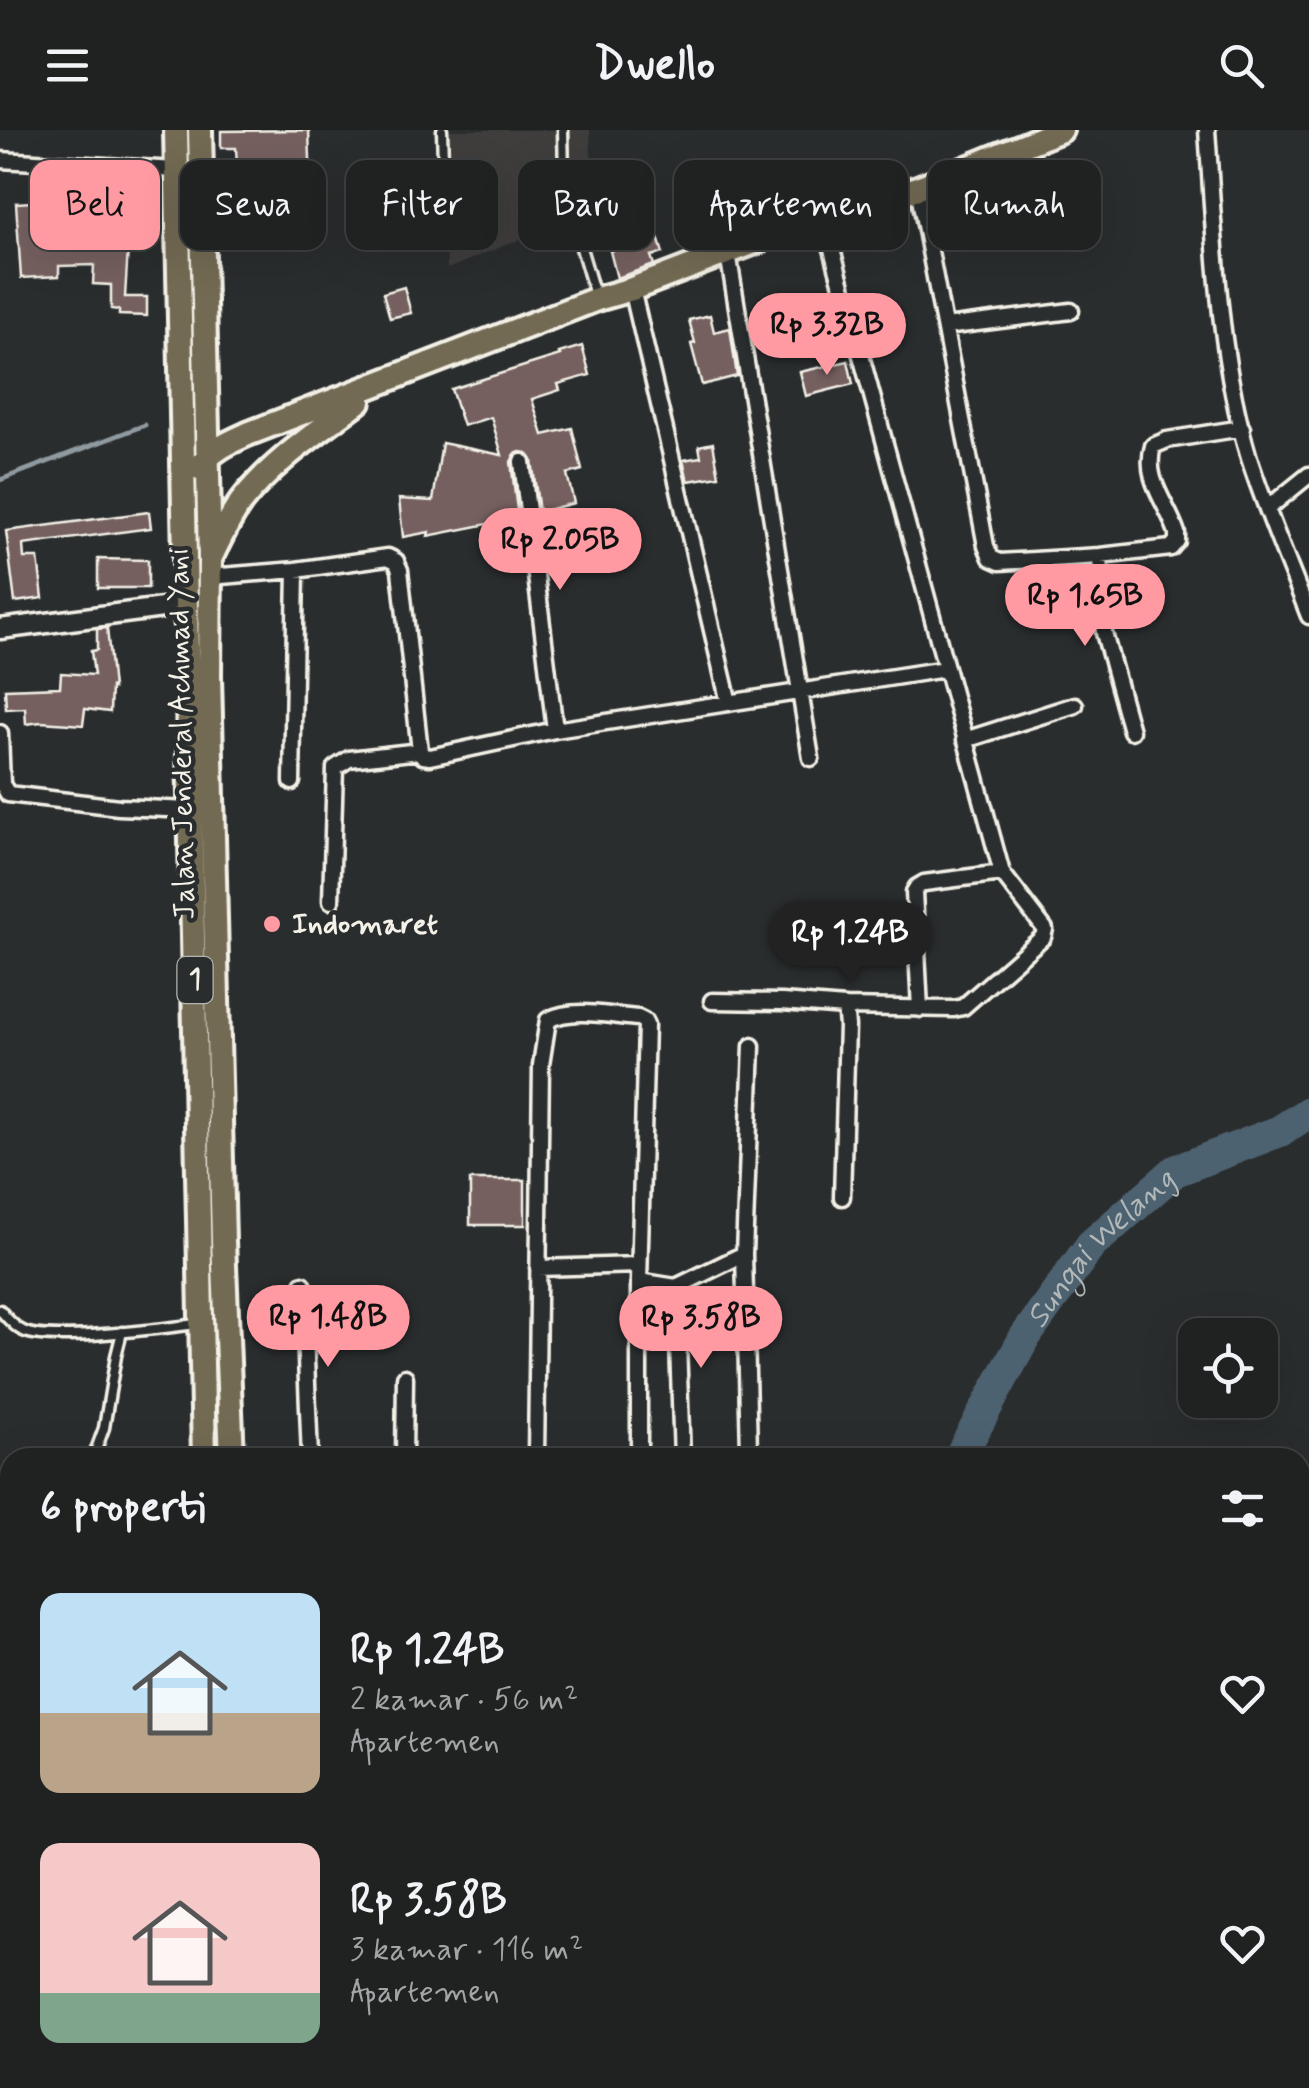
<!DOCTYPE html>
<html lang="id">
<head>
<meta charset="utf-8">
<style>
  body { margin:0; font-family:Mynerve,sans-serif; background:#282a2a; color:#f1f3f6; height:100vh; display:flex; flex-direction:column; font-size:38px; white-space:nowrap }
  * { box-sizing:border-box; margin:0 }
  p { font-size:32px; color:#a2a4a5 }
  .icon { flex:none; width:55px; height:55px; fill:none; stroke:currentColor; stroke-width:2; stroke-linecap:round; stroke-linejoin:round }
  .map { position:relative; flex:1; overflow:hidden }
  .side { position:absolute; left:0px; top:1318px; width:1310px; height:642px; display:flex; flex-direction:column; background:#202222; border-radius:30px 30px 0 0; box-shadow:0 10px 40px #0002,0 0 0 2px #3d3f40 }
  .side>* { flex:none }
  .guide { position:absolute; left:30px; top:30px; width:1250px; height:90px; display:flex; gap:20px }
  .controls { position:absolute; left:1178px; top:1188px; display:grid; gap:20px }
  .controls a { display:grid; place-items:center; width:100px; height:100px; border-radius:20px; background:#202222; box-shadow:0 10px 40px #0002,0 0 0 2px #3d3f40; font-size:50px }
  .price { position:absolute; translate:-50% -85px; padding:0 22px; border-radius:35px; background:#ff9aa2; color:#111; font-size:32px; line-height:65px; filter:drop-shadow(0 2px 5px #0008) }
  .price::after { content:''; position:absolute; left:50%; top:60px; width:30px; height:22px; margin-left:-15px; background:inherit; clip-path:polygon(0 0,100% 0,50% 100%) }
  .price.active { background:#222; color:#fff }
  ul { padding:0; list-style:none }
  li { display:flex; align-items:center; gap:30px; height:250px; padding:0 40px }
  li span { display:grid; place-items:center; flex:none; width:280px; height:200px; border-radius:20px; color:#555 }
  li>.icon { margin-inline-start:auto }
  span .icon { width:120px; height:120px; fill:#fffc; stroke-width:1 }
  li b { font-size:42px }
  h2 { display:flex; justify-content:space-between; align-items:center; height:120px; padding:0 40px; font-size:42px }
  .tag { padding:0 35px; border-radius:20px; background:#202222; box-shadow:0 10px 40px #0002,0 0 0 2px #3d3f40; font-size:35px; line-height:90px }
  .tag.active { background:#ff9aa2; color:#111 }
  header { display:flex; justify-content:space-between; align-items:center; height:130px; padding:0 40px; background:#202222; font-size:45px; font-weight:700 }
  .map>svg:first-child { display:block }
  .built { fill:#403d3d }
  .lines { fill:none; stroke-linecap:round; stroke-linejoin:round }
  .stream { stroke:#909ba1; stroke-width:5 }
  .river { stroke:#4e6271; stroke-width:32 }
  .building { fill:#74615f; stroke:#f4f1e8; stroke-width:2.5 }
  .service-casing { stroke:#f4f1e8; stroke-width:15 }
  .minor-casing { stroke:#f4f1e8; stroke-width:21 }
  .tertiary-casing { stroke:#f4f1e8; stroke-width:25 }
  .trunk-casing { stroke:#f4f1e8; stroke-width:30 }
  .service { stroke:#2a2d2e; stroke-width:8 }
  .minor { stroke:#2a2d2e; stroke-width:14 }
  .tertiary { stroke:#2a2d2e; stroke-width:18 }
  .trunk { stroke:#736b52; stroke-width:22 }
  .poi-dot { fill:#ff9aa2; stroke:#2a2d2e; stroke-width:4 }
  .labels { text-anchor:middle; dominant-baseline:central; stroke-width:9; stroke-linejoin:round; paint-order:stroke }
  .shield { fill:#2a2d2e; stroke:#b7b6b0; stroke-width:2.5 }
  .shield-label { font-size:28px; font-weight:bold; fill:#f4f1e8 }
  .street-label { font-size:30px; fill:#f4f1e8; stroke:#2a2d2e }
  .poi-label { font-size:30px; font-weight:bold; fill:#f4f1e8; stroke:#2a2d2e; text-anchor:start }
  .water-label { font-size:32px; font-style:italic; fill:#b2b8b8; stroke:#2a2d2e }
</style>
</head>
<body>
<header><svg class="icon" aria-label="menu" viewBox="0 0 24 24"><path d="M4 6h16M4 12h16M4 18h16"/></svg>Dwello<svg class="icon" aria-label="search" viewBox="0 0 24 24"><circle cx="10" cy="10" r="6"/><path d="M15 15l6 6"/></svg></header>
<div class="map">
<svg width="1309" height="1958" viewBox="0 0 1309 1958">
  <rect width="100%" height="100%" fill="#2a2d2e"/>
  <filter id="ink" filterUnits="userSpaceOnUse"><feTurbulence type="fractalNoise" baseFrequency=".01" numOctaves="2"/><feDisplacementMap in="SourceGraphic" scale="20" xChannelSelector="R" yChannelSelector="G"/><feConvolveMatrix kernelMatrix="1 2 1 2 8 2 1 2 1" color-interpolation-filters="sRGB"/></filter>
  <g filter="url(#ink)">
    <!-- built -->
    <path class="built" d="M442,0H590L593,79L447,139Z"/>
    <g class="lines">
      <!-- stream -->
      <path class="stream" d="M0,350L145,295"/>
      <!-- river -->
      <g class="river">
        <path id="s1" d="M959,1328L1025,1207L1091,1115L1175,1041L1280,1001L1309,982"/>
        <path d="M0,1590L10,1588"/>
      </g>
    </g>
    <!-- building -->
    <path class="building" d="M309,0L312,87L240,90L236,18H221V1Z
      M87,69L89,116L128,118L125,167H147V186L119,185V180L111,179V155L93,154L94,135L59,136V146L21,148L16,73Z
      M656,101L663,123L651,126L654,135L617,148L610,121L640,112L639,106Z
      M404,157L411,183L390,188L383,163Z
      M710,185L714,202L730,198L737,246L702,255L691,214L695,213L689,190Z
      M582,216L590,245L558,254L560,260L532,269L543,305L572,298L582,340L567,344L574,373L539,382L532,330L527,323L520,322L515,324L511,332L518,388L428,406L429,402L403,407L399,369L433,371L442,313L502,325L491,287L463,296L451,259L560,225L559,223Z
      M848,231L853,254L806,266L800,242Z
      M713,313L719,346L688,351L683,330L701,327L699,316Z
      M149,382L151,398L23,415L24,428H38L43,468L15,472L6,401Z
      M98,429L148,430V458H98Z
      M107,498L113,558L111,557L110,582L85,579L83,595L41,592L26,594L25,578L6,579L5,559L60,557L61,543L94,545L91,521L97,520V499Z
      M470,1050H525V1095H470Z"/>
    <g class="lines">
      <defs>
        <path id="service" d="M442,0L445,95
          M563,0L564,45L573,91L595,165
          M0,1180C6,1187 14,1197 23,1201C49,1214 163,1198 197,1194
          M93,1328L104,1298L116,1226L122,1202
          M0,1378L10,1376"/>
        <path id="minor" d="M1207,0C1215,109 1217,222 1249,328C1266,381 1289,434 1309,486
          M0,30L177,40
          M918,58L986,416L991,428L1000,432L1100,426L1171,418L1177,411V403C1167,372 1143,350 1153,316L1167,310L1242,298
          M823,86L1002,743L1045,799L1043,807L963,877L954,879L845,877L847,896L842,1067
          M728,123L811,628
          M632,159L729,573
          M945,197L1071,181
          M522,332L555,600
          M1268,378L1309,345
          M1100,426L1104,503L1131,601
          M209,447L296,440L388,427L396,431L400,440L420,621L423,626L430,627L555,600L945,539
          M0,603L2,654L8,664L119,677L191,680
          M965,610L1075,575
          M292,652L296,440
          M331,771L335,638L349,629L420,621
          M712,871L782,872L845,877
          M920,879L914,762L917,757L924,753L1002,743
          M538,1138L639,1135
          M303,1154L310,1328
          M676,1157L682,1328
          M404,1328L405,1247
          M536,1328L541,935L548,890C573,877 611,886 638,888L644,891L646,895L639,1151L676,1157L744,1124
          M639,1328V1151
          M747,1328L749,1321L744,1124L752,916
          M0,1666L10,1663
          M1300,1869H1309
          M1021,1950L1022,1958
          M105,1958L108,1950
          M819,1958L821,1950"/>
        <path id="tertiary" d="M0,499L186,475"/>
        <path id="trunk" d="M176,0L204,1328
          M200,0L210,430L209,546L223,1111L232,1328
          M199,338C212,319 230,312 250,303L597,169L632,159L823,86L918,58L1061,0
          M211,427C220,408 229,389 241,372C273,331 318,302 359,271
          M210,1958V1950
          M240,1958V1950"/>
      </defs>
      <!-- service casing -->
      <use href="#service" class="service-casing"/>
      <!-- minor casing -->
      <use href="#minor" class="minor-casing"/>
      <!-- tertiary casing -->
      <use href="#tertiary" class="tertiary-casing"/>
      <!-- trunk casing -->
      <use href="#trunk" class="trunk-casing"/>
      <!-- service -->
      <use href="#service" class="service"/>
      <!-- minor -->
      <use href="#minor" class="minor"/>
      <!-- tertiary -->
      <use href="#tertiary" class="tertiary"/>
      <!-- trunk -->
      <use href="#trunk" class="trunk"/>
    </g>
  </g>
  <!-- markers -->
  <circle class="poi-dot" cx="272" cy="794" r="10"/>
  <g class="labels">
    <!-- shield labels -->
    <rect class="shield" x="177.5" y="827" width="35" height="46" rx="8"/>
    <g class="shield-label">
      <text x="195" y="850">1</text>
    </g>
    <!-- street labels -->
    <g class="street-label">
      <text transform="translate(182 604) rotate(-91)">Jalan Jenderal Achmad Yani</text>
    </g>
    <!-- poi labels -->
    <g class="poi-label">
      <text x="292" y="794">Indomaret</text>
    </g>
    <!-- water labels -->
    <g class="water-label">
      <text stroke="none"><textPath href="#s1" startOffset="255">Sungai Welang</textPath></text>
    </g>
  </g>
</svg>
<div class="controls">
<a><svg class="icon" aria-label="locate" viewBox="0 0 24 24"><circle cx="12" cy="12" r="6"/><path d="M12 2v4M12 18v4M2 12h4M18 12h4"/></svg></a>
</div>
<b class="price" style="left:827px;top:248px">Rp 3.32B</b>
<b class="price" style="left:560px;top:463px">Rp 2.05B</b>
<b class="price" style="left:1085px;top:519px">Rp 1.65B</b>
<b class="price active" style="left:850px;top:856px">Rp 1.24B</b>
<b class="price" style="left:328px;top:1240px">Rp 1.48B</b>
<b class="price" style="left:701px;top:1241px">Rp 3.58B</b>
<div class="guide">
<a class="tag active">Beli</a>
<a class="tag">Sewa</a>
<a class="tag">Filter</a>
<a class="tag">Baru</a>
<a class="tag">Apartemen</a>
<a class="tag">Rumah</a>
</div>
<section class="side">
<h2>6 properti<svg class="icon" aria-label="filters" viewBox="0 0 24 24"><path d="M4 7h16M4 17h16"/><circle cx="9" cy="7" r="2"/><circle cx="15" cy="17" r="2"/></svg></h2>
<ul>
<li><span style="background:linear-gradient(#bfe0f5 60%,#b9a48a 0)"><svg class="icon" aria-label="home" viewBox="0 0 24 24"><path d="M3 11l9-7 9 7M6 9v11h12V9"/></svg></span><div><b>Rp 1.24B</b><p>2 kamar · 56 m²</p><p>Apartemen</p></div><svg class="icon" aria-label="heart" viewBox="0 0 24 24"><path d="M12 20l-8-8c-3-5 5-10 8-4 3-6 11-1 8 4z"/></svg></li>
<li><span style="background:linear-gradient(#f6c9c9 75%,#7fa58c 0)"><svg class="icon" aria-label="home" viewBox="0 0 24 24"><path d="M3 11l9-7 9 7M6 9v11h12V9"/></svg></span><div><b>Rp 3.58B</b><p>3 kamar · 116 m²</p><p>Apartemen</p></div><svg class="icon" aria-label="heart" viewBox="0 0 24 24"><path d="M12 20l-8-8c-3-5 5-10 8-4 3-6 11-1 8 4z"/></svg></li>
</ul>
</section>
</div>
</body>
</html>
